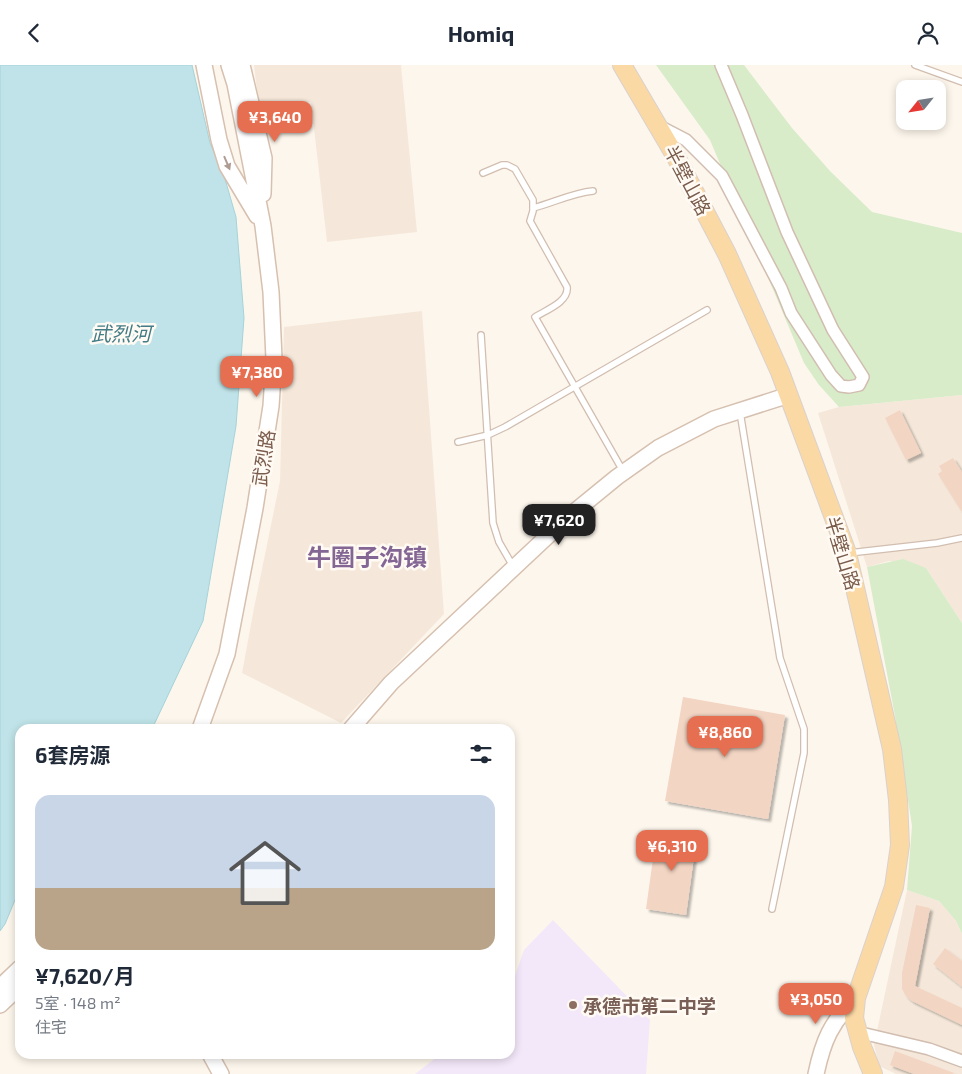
<!DOCTYPE html>
<html lang="zh">
<head>
<meta charset="utf-8">
<style>
  body { margin:0; font-family:"Exo 2","Noto Sans SC",sans-serif; background:#f2f2f3; color:#1f2937; height:100vh; display:flex; flex-direction:column; font-size:19px; white-space:nowrap }
  * { box-sizing:border-box; margin:0 }
  p { font-size:16px; color:#747a83 }
  .icon { flex:none; width:28px; height:28px; fill:none; stroke:currentColor; stroke-width:2; stroke-linecap:round; stroke-linejoin:round }
  .map { position:relative; flex:1; overflow:hidden }
  .drawer { position:absolute; left:15px; top:659px; width:500px; height:335px; display:flex; flex-direction:column; background:#fff; border-radius:15px; box-shadow:0 2px 8px #0003 }
  .drawer>* { flex:none }
  .needle { width:32px; rotate:240deg }
  .controls { position:absolute; left:896px; top:15px; display:grid; gap:10px }
  .controls a { display:grid; place-items:center; width:50px; height:50px; border-radius:10px; background:#fff; box-shadow:0 2px 8px #0003; font-size:25px }
  .price { position:absolute; translate:-50% -42px; padding:0 11px; border-radius:10px; background:#e76f51; color:#fff; font-size:16px; line-height:32px; filter:drop-shadow(0 1px 2px #0008) }
  .price::after { content:''; position:absolute; left:50%; top:30px; width:15px; height:11px; margin-left:-8px; background:inherit; clip-path:polygon(0 0,100% 0,50% 100%) }
  .price.on { background:#222; color:#fff }
  ul { padding:0; list-style:none }
  li { display:grid; align-content:center; gap:10px; height:265px; padding:0 20px }
  li span { display:grid; place-items:center; height:155px; border-radius:15px; color:#555 }
  li>.icon { margin-inline-start:auto }
  span .icon { width:90px; height:90px; fill:#fffc; stroke-width:1 }
  li b { font-size:21px }
  h2 { display:flex; justify-content:space-between; align-items:center; height:60px; padding:0 20px; font-size:21px }
  header { display:flex; justify-content:space-between; align-items:center; height:65px; padding:0 20px; background:#fff; font-size:22px; font-weight:700 }
  .map>svg:first-child { display:block }
  .residential { fill:#f5e8da }
  .education { fill:#f3e8fa }
  .green { fill:#d8ecc9 }
  .water { fill:#bfe3e8; stroke:#a5d3da }
  .building { fill:#f3d5c3; filter:url(#shadow) }
  .lines { fill:none; stroke-linecap:round; stroke-linejoin:round }
  .lane-casing { stroke:#d1beb0; stroke-width:8 }
  .street-casing { stroke:#d1beb0; stroke-width:14 }
  .secondary-casing { stroke:#d6c0b0; stroke-width:18 }
  .primary-casing { stroke:#dad1cd; stroke-width:20 }
  .lane { stroke:#fff; stroke-width:5.5 }
  .street { stroke:#fff; stroke-width:11 }
  .secondary { stroke:#fff; stroke-width:15 }
  .primary { stroke:#fbd9a5; stroke-width:18 }
  .oneway { fill:#af9d94 }
  .education-dot { fill:#8d6e63; stroke:#fffaf3; stroke-width:2 }
  .labels { text-anchor:middle; dominant-baseline:central; stroke-width:5; stroke-linejoin:round; paint-order:stroke }
  .street-label { font-size:19px; fill:#7a5c4d; stroke:#fffaf3 }
  .education-label { font-size:19px; font-weight:bold; fill:#785e54; stroke:#fffaf3; text-anchor:start }
  .water-label { font-size:20px; font-style:italic; fill:#437c86; stroke:#fffaf3 }
  .district-label { font-size:24px; font-weight:bold; fill:#846695; stroke:#fffaf3 }
</style>
</head>
<body>
<header><svg class="icon" aria-label="back" viewBox="0 0 24 24"><path d="M15 5l-7 7 7 7"/></svg>Homiq<svg class="icon" aria-label="person" viewBox="0 0 24 24"><circle cx="12" cy="8" r="4"/><path d="M4 21q1-7 8-7t8 7"/></svg></header>
<div class="map">
<svg width="962" height="1009" viewBox="0 0 962 1009">
  <defs>
    <filter id="shadow"><feDropShadow dx="3" dy="3" stdDeviation="1" flood-color="#0004"/></filter>
  </defs>
  <rect width="100%" height="100%" fill="#fdf6ec"/>
  <!-- residential -->
  <path class="residential" d="M254,0H401L417,167L327,177L311,37L259,44Z
    M422,246L444,549L341,658L242,608L254,543L280,416L284,262Z
    M962,330V558L926,503L889,496L867,502L818,348L839,342Z
    M907,825L939,836L956,856L962,869V1009H896L879,1001L874,980Z"/>
  <!-- education -->
  <path class="education" d="M553,855L650,955L646,1009H415L441,989H510V925L524,885Z"/>
  <!-- green -->
  <path class="green" d="M656,0H744L792,63L830,106L872,147L962,168V330L839,342L819,320L804,298L710,75Z
    M903,494L926,503L962,558V869L956,856L939,836L907,825L912,761L895,651L867,502Z"/>
  <!-- water -->
  <path class="water" d="M0,0H192L210,78L223,107L236,152L244,253L236,361L203,556L152,664H20V823L5,859L0,866Z"/>
  <!-- building -->
  <path class="building" d="M900,345L921,388L906,395L885,353Z
    M953,393L962,407V447L938,409L942,406L939,401Z
    M683,632L785,650L768,754L665,736Z
    M657,765L697,770L686,850L646,844Z
    M916,840L930,843L915,921L962,943V960L912,936L906,931L902,924V908Z
    M945,883L962,896V922L933,899Z
    M895,986L954,1008L953,1009H914L890,1000Z"/>
  <g class="lines">
    <defs>
      <path id="lane" d="M915,0L962,17
        M483,108L502,100H507L515,104L533,135V146L530,156L567,222C569,237 546,245 535,252L623,406
        M533,143C553,138 572,128 593,126
        M481,270L493,458L499,477L514,503
        M740,347L780,593L804,664V688L772,844
        M458,377L488,370L505,362L707,245
        M849,488L937,478L962,473"/>
      <path id="street" d="M659,61L686,75L722,111L781,223L791,248L831,310L841,321L849,322L859,320L863,312L833,265L787,167L742,50L721,0
        M857,967L929,984L962,996"/>
      <path id="secondary" d="M204,0L219,75L227,101L257,151
        M242,0L264,93L263,129
        M200,664L227,589L255,443L271,341L274,294L271,227L263,161L235,19L229,0
        M351,664L391,618L568,452L617,412L658,383L714,354L789,330
        M0,922L20,903
        M0,940L20,921
        M210,989L221,1009
        M816,1009C823,976 831,957 856,933"/>
      <path id="primary" d="M622,0L676,92L727,189L780,307L847,488L892,684L898,735L900,780L894,822L856,933L854,953L862,982L873,1009"/>
    </defs>
    <!-- lane casing -->
    <use href="#lane" class="lane-casing"/>
    <!-- street casing -->
    <use href="#street" class="street-casing"/>
    <!-- secondary casing -->
    <use href="#secondary" class="secondary-casing"/>
    <!-- primary casing -->
    <use href="#primary" class="primary-casing"/>
    <!-- lane -->
    <use href="#lane" class="lane"/>
    <!-- street -->
    <use href="#street" class="street"/>
    <!-- secondary -->
    <use href="#secondary" class="secondary"/>
    <!-- primary -->
    <use href="#primary" class="primary"/>
  </g>
  <!-- one-way arrows -->
  <defs><path id="oneway-solid" d="M-6-.8H1V-3.2L6.5 0L1 3.2V.8H-6Z" transform="scale(1.25)"/></defs>
  <use class="oneway" href="#oneway-solid" transform="translate(227 98) rotate(67)"/>
  <!-- markers -->
  <circle class="education-dot" cx="573" cy="940" r="5"/>
  <g class="labels">
    <!-- street labels -->
    <g class="street-label">
      <text transform="translate(688 115) rotate(62)">半壁山路</text>
      <text transform="translate(263 393) rotate(-81)">武烈路</text>
      <text transform="translate(843 488) rotate(73)">半壁山路</text>
    </g>
    <!-- education labels -->
    <g class="education-label">
      <text x="583" y="940">承德市第二中学</text>
    </g>
    <!-- water labels -->
    <g class="water-label">
      <text x="121" y="268">武烈河</text>
    </g>
    <!-- district labels -->
    <g class="district-label">
      <text x="367" y="491">牛圈子沟镇</text>
    </g>
  </g>
</svg>
<div class="controls">
<a><svg class="needle" viewBox="-14 -14 28 28"><path d="M0-13l5 13h-10z" fill="#e53935"/><path d="M0 13l5-13h-10z" fill="#747a83"/></svg></a>
</div>
<b class="price" style="left:275px;top:78px">¥3,640</b>
<b class="price" style="left:257px;top:333px">¥7,380</b>
<b class="price on" style="left:559px;top:481px">¥7,620</b>
<b class="price" style="left:725px;top:693px">¥8,860</b>
<b class="price" style="left:672px;top:807px">¥6,310</b>
<b class="price" style="left:816px;top:960px">¥3,050</b>
<section class="drawer">
<h2>6套房源<svg class="icon" aria-label="filters" viewBox="0 0 24 24"><path d="M4 7h16M4 17h16"/><circle cx="9" cy="7" r="2"/><circle cx="15" cy="17" r="2"/></svg></h2>
<ul>
<li><span style="background:linear-gradient(#c9d6e8 60%,#b9a48a 0)"><svg class="icon" aria-label="home" viewBox="0 0 24 24"><path d="M3 11l9-7 9 7M6 9v11h12V9"/></svg></span><div><b>¥7,620/月</b><p>5室 · 148 m²</p><p>住宅</p></div></li>
</ul>
</section>
</div>
</body>
</html>
